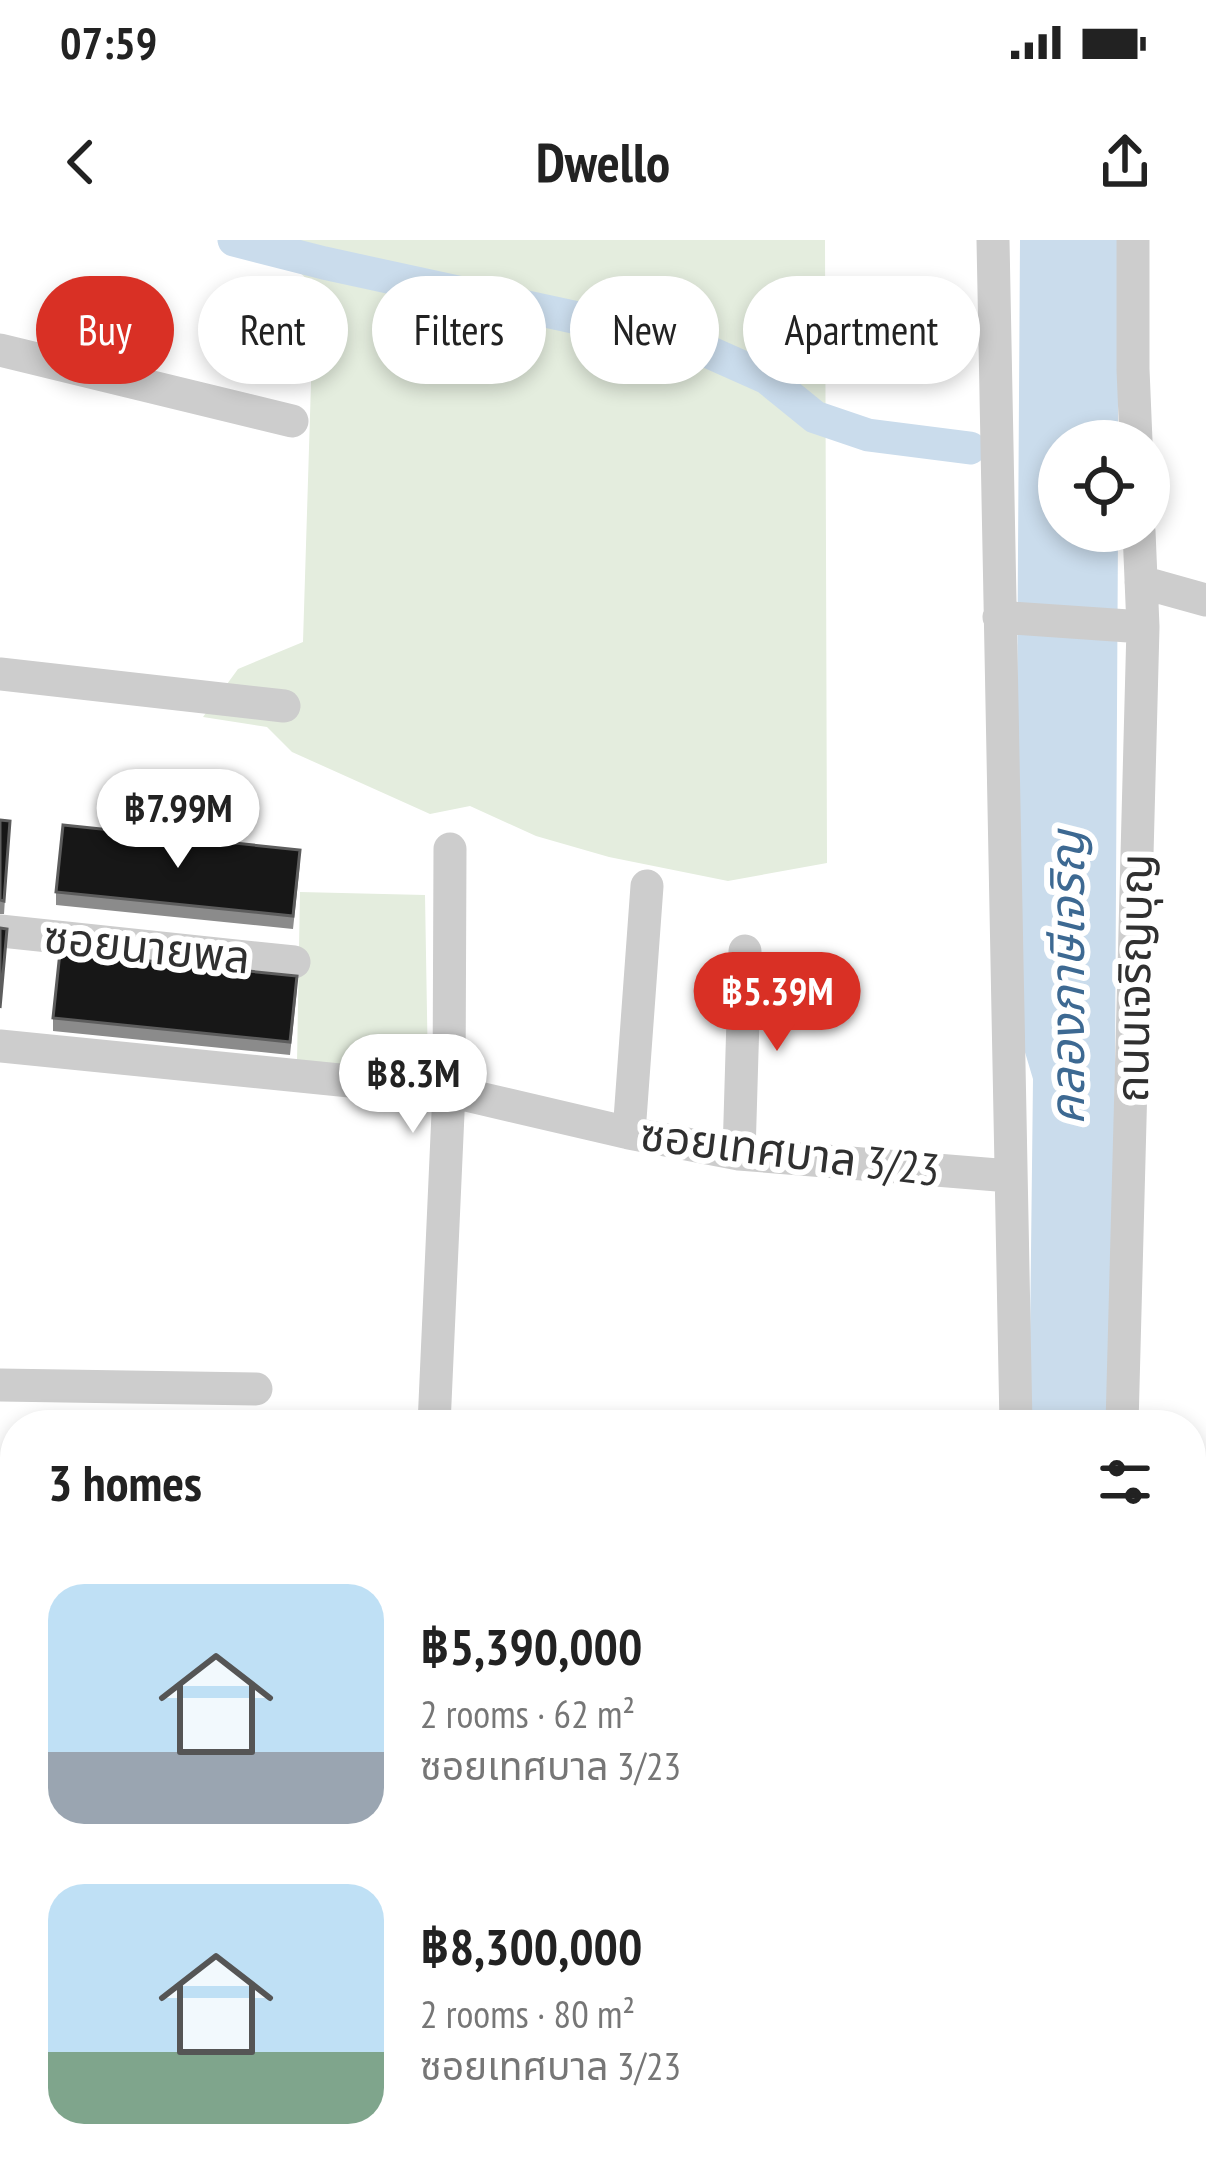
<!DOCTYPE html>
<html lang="en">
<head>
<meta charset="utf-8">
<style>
  body { margin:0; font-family:"PT Sans Narrow","Noto Sans Thai",sans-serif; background:#f2f2f2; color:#222; height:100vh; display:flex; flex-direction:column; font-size:45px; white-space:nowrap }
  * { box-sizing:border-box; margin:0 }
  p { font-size:39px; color:#767676 }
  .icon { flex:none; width:66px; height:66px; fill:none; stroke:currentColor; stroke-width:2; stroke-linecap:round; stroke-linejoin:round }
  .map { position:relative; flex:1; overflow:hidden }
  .panel { position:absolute; left:0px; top:1170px; width:1206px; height:768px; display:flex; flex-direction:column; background:#fff; border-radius:48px 48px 0 0; box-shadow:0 6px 18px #0003 }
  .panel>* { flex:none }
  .banner { position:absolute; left:36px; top:36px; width:1134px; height:108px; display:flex; gap:24px }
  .buttons { position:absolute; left:1038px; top:180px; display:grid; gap:24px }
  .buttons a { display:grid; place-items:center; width:132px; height:132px; border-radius:50%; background:#fff; box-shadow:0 6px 18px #0003; font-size:60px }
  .price { position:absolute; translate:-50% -102px; padding:0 27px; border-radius:42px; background:#fff; color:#222; font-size:39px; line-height:78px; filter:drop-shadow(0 3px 6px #0008) }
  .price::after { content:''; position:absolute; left:50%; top:72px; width:36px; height:27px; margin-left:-18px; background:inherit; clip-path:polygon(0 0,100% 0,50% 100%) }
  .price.on { background:#d93025; color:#fff }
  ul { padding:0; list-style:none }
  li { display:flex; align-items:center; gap:36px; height:300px; padding:0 48px }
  li span { display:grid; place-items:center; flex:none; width:336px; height:240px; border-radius:36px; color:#555 }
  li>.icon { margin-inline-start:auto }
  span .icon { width:144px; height:144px; fill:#fffc; stroke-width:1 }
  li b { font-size:51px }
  h2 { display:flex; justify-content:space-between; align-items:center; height:144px; padding:0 48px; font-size:51px }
  .chip { padding:0 42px; border-radius:54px; background:#fff; box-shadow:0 6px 18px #0003; font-size:42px; line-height:108px }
  .chip.on { background:#d93025; color:#fff }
  .status { display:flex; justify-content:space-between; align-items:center; height:84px; padding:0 60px; background:#fff; direction:ltr }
  .status svg { height:33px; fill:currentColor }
  header { display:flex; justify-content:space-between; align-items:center; height:156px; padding:0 48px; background:#fff; font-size:54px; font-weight:700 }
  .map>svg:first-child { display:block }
  .green { fill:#e4edde }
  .water { fill:#cadcec }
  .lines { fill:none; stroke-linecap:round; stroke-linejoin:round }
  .stream { stroke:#cadcec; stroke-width:9 }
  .canal { stroke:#cadcec; stroke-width:33 }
  .minor { stroke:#cdcdcd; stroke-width:33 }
  .wall { fill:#8b8b8b }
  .building { fill:#171717; stroke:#5d5d5d; stroke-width:3 }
  .labels { text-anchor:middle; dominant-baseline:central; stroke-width:12; stroke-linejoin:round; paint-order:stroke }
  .street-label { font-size:45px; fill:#303030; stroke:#fff }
  .water-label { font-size:48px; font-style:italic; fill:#3d6992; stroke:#fff }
</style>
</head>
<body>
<div class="status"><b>07:59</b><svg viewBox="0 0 49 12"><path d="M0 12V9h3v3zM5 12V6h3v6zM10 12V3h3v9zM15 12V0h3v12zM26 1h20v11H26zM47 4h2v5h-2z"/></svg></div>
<header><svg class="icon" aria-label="back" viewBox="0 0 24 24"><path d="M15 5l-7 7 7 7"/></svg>Dwello<svg class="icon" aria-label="share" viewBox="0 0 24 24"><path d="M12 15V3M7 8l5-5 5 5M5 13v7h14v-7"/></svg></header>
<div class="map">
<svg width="1206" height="1938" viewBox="0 0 1206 1938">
  <rect width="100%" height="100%" fill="#fff"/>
  <!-- green -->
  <path class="green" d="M294,0H825L827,623L728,641L609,617L536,596L470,566L430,574L292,512L267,487L203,477L238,429L303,402L314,46L292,25Z
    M300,652L425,655L428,832L297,822Z
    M0,1753H15V1814L12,1820L15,1829V1923H51L56,1938H0Z"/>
  <!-- water -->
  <path class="water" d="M1020,0H1118V201H1059V291H1118L1113,1185H1029L1033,839L1015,779Z
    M996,1923H1122V1938H1010Z"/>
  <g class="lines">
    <!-- stream -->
    <path class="stream" d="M0,1726L15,1725
      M590,1923L592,1938"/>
    <!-- canal -->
    <path class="canal" d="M234,0L324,23L684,101L767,138L815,177L868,195L970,208"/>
    <!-- minor -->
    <path class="minor" d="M993,0L1016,1185
      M1133,0V129L1136,201
      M0,110L292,181
      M1141,342L1206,360
      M999,377L1143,387
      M0,434L284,466
      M0,691L294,722
      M0,806L449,851L629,893L739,914L1010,936
      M629,893L647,646
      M739,914L745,711
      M0,1145L256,1149
      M434,1185L449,851L450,609
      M1122,1185L1143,387L1139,291
      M0,1419L15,1418
      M1191,1674H1206
      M0,1679L15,1678
      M1191,1920H1206"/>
  </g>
  <!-- wall -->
  <path class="wall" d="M0,580L10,581L4,674H0Z
    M300,623L293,689L56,665V652Z
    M297,749L290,815L53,791V778Z"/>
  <!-- building -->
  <path class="building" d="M0,580L10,581L4,661L0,660Z
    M63,585L300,610L293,676L56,652Z
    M0,688L7,689L0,768Z
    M60,712L297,736L290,802L53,778Z"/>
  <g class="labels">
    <!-- street labels -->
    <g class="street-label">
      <text transform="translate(147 706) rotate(6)">ซอยนายพล</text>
      <text transform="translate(1133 738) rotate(-89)">ถนนเจริญบุญ</text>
      <text transform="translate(790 911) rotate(7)">ซอยเทศบาล 3/23</text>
    </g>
    <!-- water labels -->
    <g class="water-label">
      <text transform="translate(1066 738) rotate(-90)">คลองภาษีเจริญ</text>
    </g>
  </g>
</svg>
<div class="buttons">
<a><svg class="icon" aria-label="locate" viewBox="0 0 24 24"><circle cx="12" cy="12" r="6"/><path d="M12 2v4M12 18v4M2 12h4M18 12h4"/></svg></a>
</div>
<b class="price" style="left:178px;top:631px">฿7.99M</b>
<b class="price on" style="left:777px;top:814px">฿5.39M</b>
<b class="price" style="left:413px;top:896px">฿8.3M</b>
<div class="banner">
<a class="chip on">Buy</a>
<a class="chip">Rent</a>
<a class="chip">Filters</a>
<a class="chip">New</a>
<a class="chip">Apartment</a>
</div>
<section class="panel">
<h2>3 homes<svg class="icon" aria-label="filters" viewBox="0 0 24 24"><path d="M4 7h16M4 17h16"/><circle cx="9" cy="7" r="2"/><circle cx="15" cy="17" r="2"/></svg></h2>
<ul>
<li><span style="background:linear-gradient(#bfe0f5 70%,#9aa5b1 0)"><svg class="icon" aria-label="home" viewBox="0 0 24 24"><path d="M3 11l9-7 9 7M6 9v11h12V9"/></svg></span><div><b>฿5,390,000</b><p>2 rooms · 62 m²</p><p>ซอยเทศบาล 3/23</p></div></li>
<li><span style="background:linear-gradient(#bfe0f5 70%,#7fa58c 0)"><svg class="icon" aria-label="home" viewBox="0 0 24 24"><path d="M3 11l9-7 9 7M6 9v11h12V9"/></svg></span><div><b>฿8,300,000</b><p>2 rooms · 80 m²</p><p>ซอยเทศบาล 3/23</p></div></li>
</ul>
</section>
</div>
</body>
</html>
